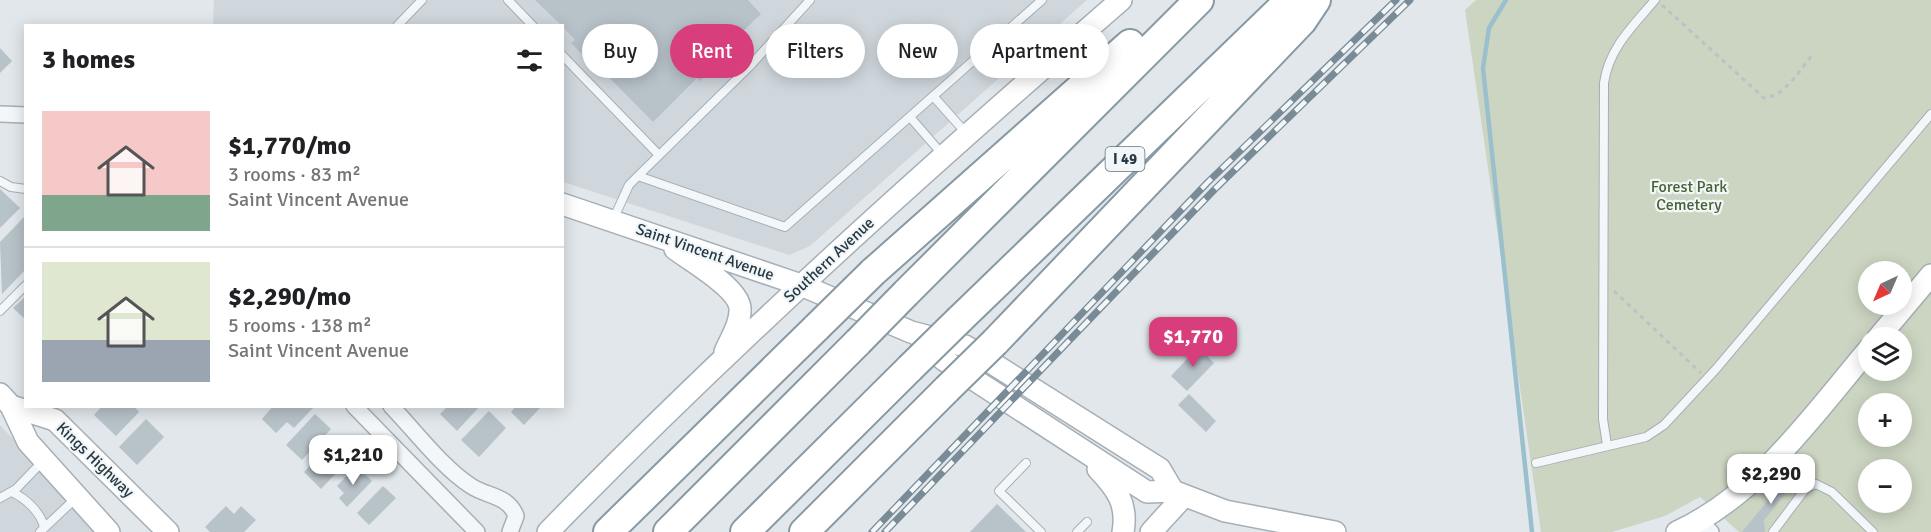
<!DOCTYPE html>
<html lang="en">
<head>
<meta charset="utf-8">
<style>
  body { margin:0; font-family:Signika,sans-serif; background:#f2f2f2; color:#202124; height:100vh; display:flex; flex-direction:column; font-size:22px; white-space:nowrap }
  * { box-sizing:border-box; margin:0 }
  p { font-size:20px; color:#757577 }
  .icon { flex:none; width:33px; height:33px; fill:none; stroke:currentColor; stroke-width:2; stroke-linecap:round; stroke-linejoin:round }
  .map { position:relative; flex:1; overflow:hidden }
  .sheet { position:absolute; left:24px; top:24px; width:540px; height:384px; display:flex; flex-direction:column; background:#fff; border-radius:0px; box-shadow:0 3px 15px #0003 }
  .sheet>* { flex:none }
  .hud { position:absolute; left:582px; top:24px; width:570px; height:54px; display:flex; gap:12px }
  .needle { width:39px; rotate:224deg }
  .controls { position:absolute; left:1858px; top:261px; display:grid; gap:12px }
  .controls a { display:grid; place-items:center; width:54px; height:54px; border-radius:50%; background:#fff; box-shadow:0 3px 15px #0003; font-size:30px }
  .price { position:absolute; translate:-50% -51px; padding:0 14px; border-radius:12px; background:#fff; color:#222; font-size:20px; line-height:39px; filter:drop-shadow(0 2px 3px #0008) }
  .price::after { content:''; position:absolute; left:50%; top:36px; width:18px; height:14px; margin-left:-9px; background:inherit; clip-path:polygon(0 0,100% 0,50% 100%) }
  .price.current { background:#d83e7c; color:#fff }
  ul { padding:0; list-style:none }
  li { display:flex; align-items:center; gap:18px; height:150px; padding:0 18px }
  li+li { border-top:2px solid #e0e0e0 }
  li span { display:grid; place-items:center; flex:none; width:168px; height:120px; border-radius:0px; color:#555 }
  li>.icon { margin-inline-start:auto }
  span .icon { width:72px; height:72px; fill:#fffc; stroke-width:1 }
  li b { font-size:26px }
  h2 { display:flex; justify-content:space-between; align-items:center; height:72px; padding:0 18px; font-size:26px }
  .tag { padding:0 21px; border-radius:27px; background:#fff; box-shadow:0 3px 15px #0003; font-size:21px; line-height:54px }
  .tag.current { background:#d83e7c; color:#fff }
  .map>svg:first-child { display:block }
  .built { fill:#cfd7dd }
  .green { fill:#ccd5c2; fill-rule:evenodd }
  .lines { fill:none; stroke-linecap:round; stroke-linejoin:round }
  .stream { stroke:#9ac0cd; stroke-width:4.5 }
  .building { fill:#b8c2c9 }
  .lane-casing { stroke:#a6afb6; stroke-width:10 }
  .street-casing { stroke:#a6afb6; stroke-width:18 }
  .secondary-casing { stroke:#a6afb6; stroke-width:24 }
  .highway-casing { stroke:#8799a3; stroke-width:32 }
  .path { stroke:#bbc2c6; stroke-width:3; stroke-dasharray:4.5 4.5; stroke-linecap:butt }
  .lane { stroke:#f4f7f9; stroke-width:8 }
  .street { stroke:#f4f7f9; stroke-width:15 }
  .secondary { stroke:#fff; stroke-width:21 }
  .highway { stroke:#fff; stroke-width:28 }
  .rail-casing { stroke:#798b96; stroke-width:7 }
  .rail { stroke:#f1f6f8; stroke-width:4.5; stroke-dasharray:14; stroke-linecap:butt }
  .highway-bridge-casing { stroke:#8799a3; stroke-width:32; stroke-linecap:butt }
  .highway-bridge { stroke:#fff; stroke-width:28 }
  .labels { text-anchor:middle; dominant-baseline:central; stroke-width:4.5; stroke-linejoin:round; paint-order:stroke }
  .shield { fill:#f1f6f8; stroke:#64727a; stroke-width:1.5 }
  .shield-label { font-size:15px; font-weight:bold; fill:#283944 }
  .park-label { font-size:16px; fill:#486134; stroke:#f1f6f8 }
  .street-label { font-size:16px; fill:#283944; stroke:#f1f6f8 }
</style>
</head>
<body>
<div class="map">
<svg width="1931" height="532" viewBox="0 0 1931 532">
  <rect width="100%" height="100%" fill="#e1e7eb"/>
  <!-- built -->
  <path class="built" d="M214,0H1087L810,246L789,255L563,182L562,26H213Z
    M0,425L97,530L99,532H0Z"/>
  <!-- green -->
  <path class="green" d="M1476,0H1931V532H1739L1700,497L1665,516L1612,532H1541L1465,10ZM1869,272H1902V304H1869ZM1869,338H1902V370H1869ZM1869,404H1902V436H1869ZM1869,470H1902V502H1869Z"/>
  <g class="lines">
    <!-- stream -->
    <path class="stream" d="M1506,0L1489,28L1483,68L1532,532"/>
  </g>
  <!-- building -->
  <path class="building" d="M535,0H748L761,14L718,55L722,59L700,81L697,78L653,122L594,62L592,64L571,43L575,40L562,26Z
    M0,48L12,61L0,73Z
    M0,189L20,208L0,228Z
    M26,215V269L2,294L0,242Z
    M26,296V320L13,308Z
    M1201,344L1209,352L1206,355L1214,363L1187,391L1171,376Z
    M1189,394L1216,421L1206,432L1178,405Z
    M102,406H134L139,412L116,436L94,415Z
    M273,406H311L313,408L294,428L287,422L276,433L262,419Z
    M448,406H480L457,431L440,414Z
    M516,406H539L540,408L524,425L511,412Z
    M489,411L506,428L479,457L461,440Z
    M315,414L331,429L302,460L286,445Z
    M146,419L164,437L137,465L119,447Z
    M339,436L356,452L321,489L304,472Z
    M356,466L372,481L347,507L339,498L344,493L337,486Z
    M1793,470L1800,476L1764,520L1765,532H1742Z
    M383,486L396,498L369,525L357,513Z
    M997,504L1026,532H970Z
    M226,506L234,514L241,506L256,520L244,532H210L205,527Z"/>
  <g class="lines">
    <defs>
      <path id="lane" d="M508,0L533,26
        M397,26L422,0
        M562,55L659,155
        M933,96L966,133
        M910,117L942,154
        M638,176L785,227L1042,0
        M0,181L11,187L26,189
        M613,220L629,185L638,176L749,67L810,0
        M0,311L26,285
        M1607,445L1603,419L1604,83C1609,48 1633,26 1655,0
        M1026,463L999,491L1041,532
        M1536,463L1646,437L1664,425L1716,369L1931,114
        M12,492C25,498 42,513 44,528
        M0,498L16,489L43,461
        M40,532L76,498
        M1077,532L1087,522
        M1773,532L1806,488L1816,484L1832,492L1873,532"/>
      <path id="street" d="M0,114L26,115
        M354,406L477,532
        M391,406C415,431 443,468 471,486C488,497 508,495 516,516L510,532
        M1699,520L1711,532"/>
      <path id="secondary" d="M562,204L801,285L911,332L965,346L1160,469L1173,491
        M675,249C691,261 738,287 740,308C741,323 731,338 725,352
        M1878,338L1931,275
        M921,340L944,360L1147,492L1173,491L1225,511L1335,532
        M0,394L11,406L28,442L109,532
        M11,406L55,420L168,532
        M1098,469C1117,489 1128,504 1123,532
        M548,532C730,345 924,171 1121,0
        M1151,532L1184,496
        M1677,532C1758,495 1813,415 1869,349"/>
      <path id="highway" d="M873,272L1130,44
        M906,293L1199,0
        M960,319L1290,0
        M995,342L1302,21L1316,0
        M608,532L817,327
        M668,532L858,342
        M745,532L910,368
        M804,532L947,389"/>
    </defs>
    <!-- lane casing -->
    <use href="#lane" class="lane-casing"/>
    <!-- street casing -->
    <use href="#street" class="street-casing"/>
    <!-- secondary casing -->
    <use href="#secondary" class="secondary-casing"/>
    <!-- highway casing -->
    <use href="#highway" class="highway-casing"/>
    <!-- path -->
    <path class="path" d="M1662,5L1764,98C1785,96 1800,70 1813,54
      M1614,291L1701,373"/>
    <!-- lane -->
    <use href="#lane" class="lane"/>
    <!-- street -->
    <use href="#street" class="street"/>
    <!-- secondary -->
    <use href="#secondary" class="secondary"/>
    <!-- highway -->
    <use href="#highway" class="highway"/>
    <defs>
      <path id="rail" d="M872,532L1208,182L1396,0
        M885,532L1215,189L1410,0"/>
    </defs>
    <!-- rail casing -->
    <use href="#rail" class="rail-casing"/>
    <!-- rail -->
    <use href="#rail" class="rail"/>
    <defs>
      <path id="highway-bridge" d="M817,327L873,272
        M858,342L906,293
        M910,368L960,319
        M947,389L995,342"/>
    </defs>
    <!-- highway-bridge casing -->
    <use href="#highway-bridge" class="highway-bridge-casing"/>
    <!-- highway-bridge -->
    <use href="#highway-bridge" class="highway-bridge"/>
  </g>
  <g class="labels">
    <!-- shield labels -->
    <rect class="shield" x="1105.5" y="147" width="39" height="24" rx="4.5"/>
    <g class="shield-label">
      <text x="1125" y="159">I 49</text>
    </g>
    <!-- park labels -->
    <g class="park-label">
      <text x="1689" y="187">Forest Park<tspan x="1689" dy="18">Cemetery</tspan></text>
    </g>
    <!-- street labels -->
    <g class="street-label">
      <text transform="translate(705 252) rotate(19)">Saint Vincent Avenue</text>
      <text transform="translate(829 260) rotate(-43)">Southern Avenue</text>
      <text transform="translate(95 460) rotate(44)">Kings Highway</text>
    </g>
  </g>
</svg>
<div class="controls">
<a><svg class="needle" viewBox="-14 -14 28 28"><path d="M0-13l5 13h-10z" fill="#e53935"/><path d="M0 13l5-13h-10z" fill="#757577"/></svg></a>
<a><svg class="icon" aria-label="layers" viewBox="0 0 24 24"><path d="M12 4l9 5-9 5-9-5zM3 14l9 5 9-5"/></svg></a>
<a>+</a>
<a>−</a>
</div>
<b class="price current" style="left:1193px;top:368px">$1,770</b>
<b class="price" style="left:353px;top:486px">$1,210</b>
<b class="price" style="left:1771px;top:505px">$2,290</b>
<div class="hud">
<a class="tag">Buy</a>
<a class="tag current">Rent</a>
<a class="tag">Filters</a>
<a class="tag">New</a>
<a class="tag">Apartment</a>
</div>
<section class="sheet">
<h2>3 homes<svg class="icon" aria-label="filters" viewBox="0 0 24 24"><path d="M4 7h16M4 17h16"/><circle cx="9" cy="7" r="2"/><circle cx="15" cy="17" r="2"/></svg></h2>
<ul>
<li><span style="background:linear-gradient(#f6c9c9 70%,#7fa58c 0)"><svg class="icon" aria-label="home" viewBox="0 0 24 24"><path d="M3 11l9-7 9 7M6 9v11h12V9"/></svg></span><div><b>$1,770/mo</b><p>3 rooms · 83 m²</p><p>Saint Vincent Avenue</p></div></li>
<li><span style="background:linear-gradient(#dfe7d0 65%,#9aa5b1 0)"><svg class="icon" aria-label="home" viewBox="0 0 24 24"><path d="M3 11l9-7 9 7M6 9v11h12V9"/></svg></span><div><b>$2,290/mo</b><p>5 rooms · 138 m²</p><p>Saint Vincent Avenue</p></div></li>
</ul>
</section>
</div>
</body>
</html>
